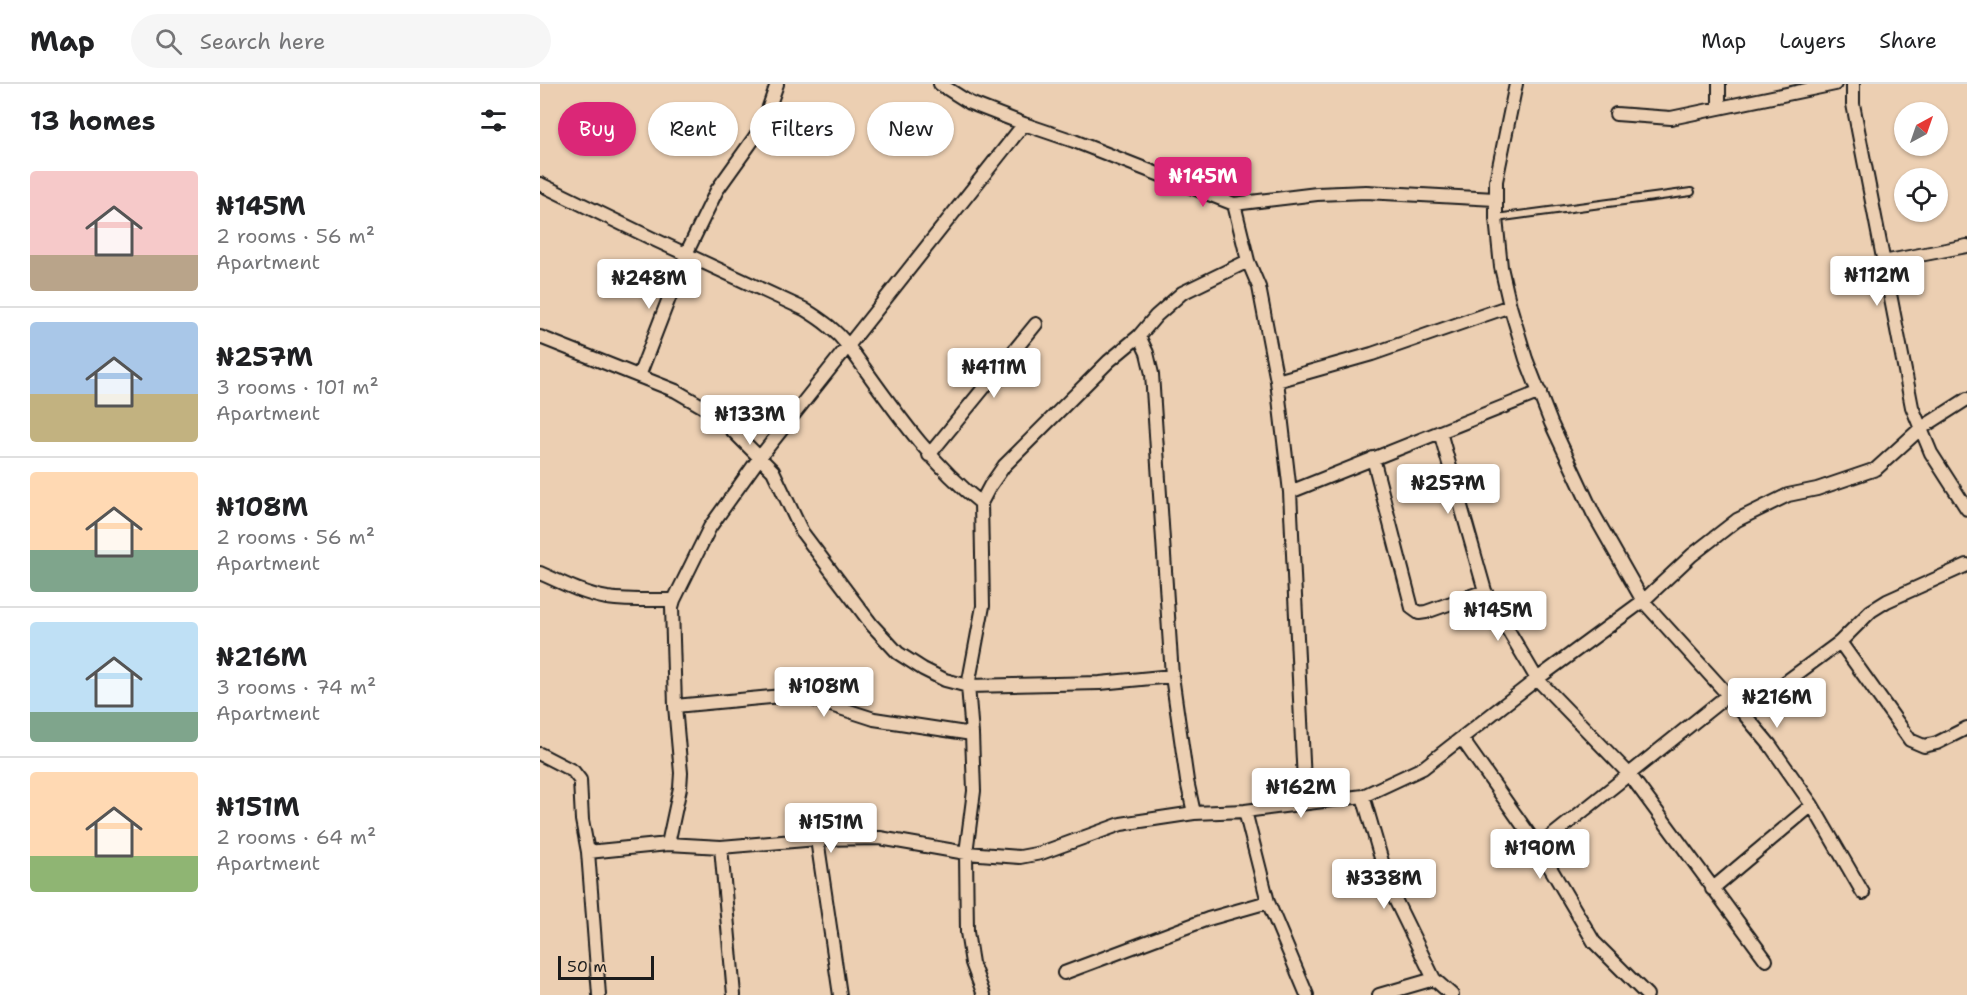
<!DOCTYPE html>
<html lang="en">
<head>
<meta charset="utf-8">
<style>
  body { margin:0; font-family:"Shantell Sans",sans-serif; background:#f6f6f6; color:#202124; height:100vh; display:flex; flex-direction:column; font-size:22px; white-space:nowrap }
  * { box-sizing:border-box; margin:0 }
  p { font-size:20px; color:#757577 }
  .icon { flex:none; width:33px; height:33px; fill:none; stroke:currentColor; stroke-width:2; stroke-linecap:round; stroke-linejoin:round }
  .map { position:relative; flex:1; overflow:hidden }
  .details { display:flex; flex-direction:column; background:#fff; width:540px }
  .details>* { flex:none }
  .banner { position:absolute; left:18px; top:18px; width:570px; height:54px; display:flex; gap:12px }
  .needle { width:39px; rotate:40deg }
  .controls { position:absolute; left:1354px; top:18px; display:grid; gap:12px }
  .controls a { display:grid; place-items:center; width:54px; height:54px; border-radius:50%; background:#fff; box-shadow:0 2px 4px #0004; font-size:30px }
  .scale { position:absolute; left:18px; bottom:15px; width:96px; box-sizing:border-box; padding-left:6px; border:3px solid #1c1c1c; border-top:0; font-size:16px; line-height:21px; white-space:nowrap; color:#1c1c1c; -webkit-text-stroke:4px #eccfb2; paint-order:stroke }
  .price { position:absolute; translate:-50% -51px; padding:0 14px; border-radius:6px; background:#fff; color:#222; font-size:20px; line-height:39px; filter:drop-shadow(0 2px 3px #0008) }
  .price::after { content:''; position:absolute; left:50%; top:36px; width:18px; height:14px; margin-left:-9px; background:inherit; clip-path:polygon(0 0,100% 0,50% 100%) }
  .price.current { background:#db2777; color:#fff }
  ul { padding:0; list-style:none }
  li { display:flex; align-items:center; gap:18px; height:150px; padding:0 30px }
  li+li { border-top:2px solid #e0e0e0 }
  li span { display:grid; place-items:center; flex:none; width:168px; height:120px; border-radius:6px; color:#555 }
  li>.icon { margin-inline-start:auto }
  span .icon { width:72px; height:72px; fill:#fffc; stroke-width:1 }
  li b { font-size:26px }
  h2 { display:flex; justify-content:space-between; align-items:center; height:72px; padding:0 30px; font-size:26px }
  .pill { padding:0 21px; border-radius:27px; background:#fff; box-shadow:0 2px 4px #0004; font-size:21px; line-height:54px }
  .pill.current { background:#db2777; color:#fff }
  header { display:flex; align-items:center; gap:36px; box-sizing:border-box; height:84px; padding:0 30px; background:#fff; border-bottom:2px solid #e0e0e0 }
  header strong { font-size:28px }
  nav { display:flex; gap:33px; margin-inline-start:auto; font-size:21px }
  .search { width:420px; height:54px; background:#f6f6f6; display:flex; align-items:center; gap:15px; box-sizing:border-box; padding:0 21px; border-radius:33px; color:#757577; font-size:22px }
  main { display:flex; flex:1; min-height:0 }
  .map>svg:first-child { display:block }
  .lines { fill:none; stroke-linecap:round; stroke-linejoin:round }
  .service-casing { stroke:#1c1c1c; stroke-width:10 }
  .minor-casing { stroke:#1c1c1c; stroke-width:16 }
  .service { stroke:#eccfb2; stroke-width:6 }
  .minor { stroke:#eccfb2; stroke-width:12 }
</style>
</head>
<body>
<header>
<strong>Map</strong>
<div class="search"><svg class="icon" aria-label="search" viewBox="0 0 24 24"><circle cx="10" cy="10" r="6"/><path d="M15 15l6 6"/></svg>Search here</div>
<nav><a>Map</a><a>Layers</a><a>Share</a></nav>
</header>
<main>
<section class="details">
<h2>13 homes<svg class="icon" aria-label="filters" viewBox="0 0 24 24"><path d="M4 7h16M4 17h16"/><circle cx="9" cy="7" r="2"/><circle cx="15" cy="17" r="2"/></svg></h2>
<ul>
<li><span style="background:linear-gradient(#f6c9c9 70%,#b9a48a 0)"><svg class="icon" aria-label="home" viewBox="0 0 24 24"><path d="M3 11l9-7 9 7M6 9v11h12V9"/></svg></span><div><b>₦145M</b><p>2 rooms · 56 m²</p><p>Apartment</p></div></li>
<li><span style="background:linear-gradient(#a9c7e8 60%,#c2b280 0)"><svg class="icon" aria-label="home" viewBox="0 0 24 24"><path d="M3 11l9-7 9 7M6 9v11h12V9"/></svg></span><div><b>₦257M</b><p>3 rooms · 101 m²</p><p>Apartment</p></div></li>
<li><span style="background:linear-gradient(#ffd9b3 65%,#7fa58c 0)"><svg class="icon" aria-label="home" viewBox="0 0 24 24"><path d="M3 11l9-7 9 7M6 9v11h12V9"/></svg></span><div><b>₦108M</b><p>2 rooms · 56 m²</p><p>Apartment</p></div></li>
<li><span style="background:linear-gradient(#bfe0f5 75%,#7fa58c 0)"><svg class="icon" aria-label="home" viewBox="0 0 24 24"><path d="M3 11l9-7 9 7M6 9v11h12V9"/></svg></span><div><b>₦216M</b><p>3 rooms · 74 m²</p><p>Apartment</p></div></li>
<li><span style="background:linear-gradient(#ffd9b3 70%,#8fb573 0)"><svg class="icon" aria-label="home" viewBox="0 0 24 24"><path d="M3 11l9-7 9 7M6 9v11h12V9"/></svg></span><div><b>₦151M</b><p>2 rooms · 64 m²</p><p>Apartment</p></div></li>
</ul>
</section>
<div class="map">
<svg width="1427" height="911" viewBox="0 0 1427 911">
  <rect width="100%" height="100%" fill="#eccfb2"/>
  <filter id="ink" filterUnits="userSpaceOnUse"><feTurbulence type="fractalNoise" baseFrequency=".0167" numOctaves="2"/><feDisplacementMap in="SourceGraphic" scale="12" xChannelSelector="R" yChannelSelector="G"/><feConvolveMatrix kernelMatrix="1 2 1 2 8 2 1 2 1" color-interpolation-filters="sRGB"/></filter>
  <g filter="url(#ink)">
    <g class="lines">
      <defs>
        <path id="service" d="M956,134L1151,108"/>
        <path id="minor" d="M400,0L430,19L484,40L534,57L694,120L777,110L826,108L955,115
          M976,0L956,97V134L961,183L970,222L986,275L1011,339L1053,429L1103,517L1188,611L1230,661L1272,721L1323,809
          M1313,0V20L1372,323L1391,369L1427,425
          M1179,23V0
          M1076,30L1131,34L1295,0
          M0,100L111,154L264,225C282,236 296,246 309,263C349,318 387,377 441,419
          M694,120L708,177L642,209L616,232L599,252L607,269L612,290L632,592L647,697L654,729L705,727L823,712L883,684L997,595L1103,517L1152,471L1197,436L1248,411L1277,405L1336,385L1380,345L1427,315
          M708,177L719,203L737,297L750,408L765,719
          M1343,178L1427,162
          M0,253L136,307L167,325L185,339L233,387L262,448L332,541L358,569L383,585L405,596L428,602L560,599L632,592
          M99,292L146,170L177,106L222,43L237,0
          M737,297L832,270L970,222
          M900,348L945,507L997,595L1090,691L1226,876
          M389,371L496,240
          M833,374L872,524L879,529L886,528L945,507
          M750,408L1000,308
          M0,489C22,499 44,510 67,514C89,517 112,516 134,516
          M1300,558L1370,656L1384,662L1397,659L1427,644
          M135,622L253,611L272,615L334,635L432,650
          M1204,629L1300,558L1331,527L1347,517L1427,481
          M922,655L998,763L1054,858L1107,911
          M0,670L33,687L40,696L42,736L48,768L128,760L181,763L277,755L340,754L426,769L480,773L501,769L581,740L654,729
          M823,712L850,805L894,895L912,911
          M705,727L728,818L767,911
          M277,755L300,911
          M128,760L140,704L141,689L135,622L132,523L134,516L170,443L220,373L484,40
          M181,763L194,911
          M998,763L1188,611
          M48,768L59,911
          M1172,805L1272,721
          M524,889L668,835L728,818
          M444,911L432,879L427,848L426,769L434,707L432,650L428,602L443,522L441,419L450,402L464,382L569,277L599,252
          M839,911L894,895"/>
      </defs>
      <!-- service casing -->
      <use href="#service" class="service-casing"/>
      <!-- minor casing -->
      <use href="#minor" class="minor-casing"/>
      <!-- service -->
      <use href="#service" class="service"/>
      <!-- minor -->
      <use href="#minor" class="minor"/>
    </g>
  </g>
</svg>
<div class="controls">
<a><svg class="needle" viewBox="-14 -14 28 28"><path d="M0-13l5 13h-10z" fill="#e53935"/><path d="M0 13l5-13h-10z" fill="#757577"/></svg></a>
<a><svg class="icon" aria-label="locate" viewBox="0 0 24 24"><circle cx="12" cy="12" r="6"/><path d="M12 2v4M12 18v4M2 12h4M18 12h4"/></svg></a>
</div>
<div class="scale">50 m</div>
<b class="price current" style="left:663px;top:124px">₦145M</b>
<b class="price" style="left:1337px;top:223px">₦112M</b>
<b class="price" style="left:109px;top:226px">₦248M</b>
<b class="price" style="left:454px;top:315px">₦411M</b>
<b class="price" style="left:210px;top:362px">₦133M</b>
<b class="price" style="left:908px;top:431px">₦257M</b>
<b class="price" style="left:958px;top:558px">₦145M</b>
<b class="price" style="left:284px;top:634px">₦108M</b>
<b class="price" style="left:1237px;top:645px">₦216M</b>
<b class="price" style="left:761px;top:735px">₦162M</b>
<b class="price" style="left:291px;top:770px">₦151M</b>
<b class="price" style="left:1000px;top:796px">₦190M</b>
<b class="price" style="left:844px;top:826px">₦338M</b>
<div class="banner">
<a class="pill current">Buy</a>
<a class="pill">Rent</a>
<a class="pill">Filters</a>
<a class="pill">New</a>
</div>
</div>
</main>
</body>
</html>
